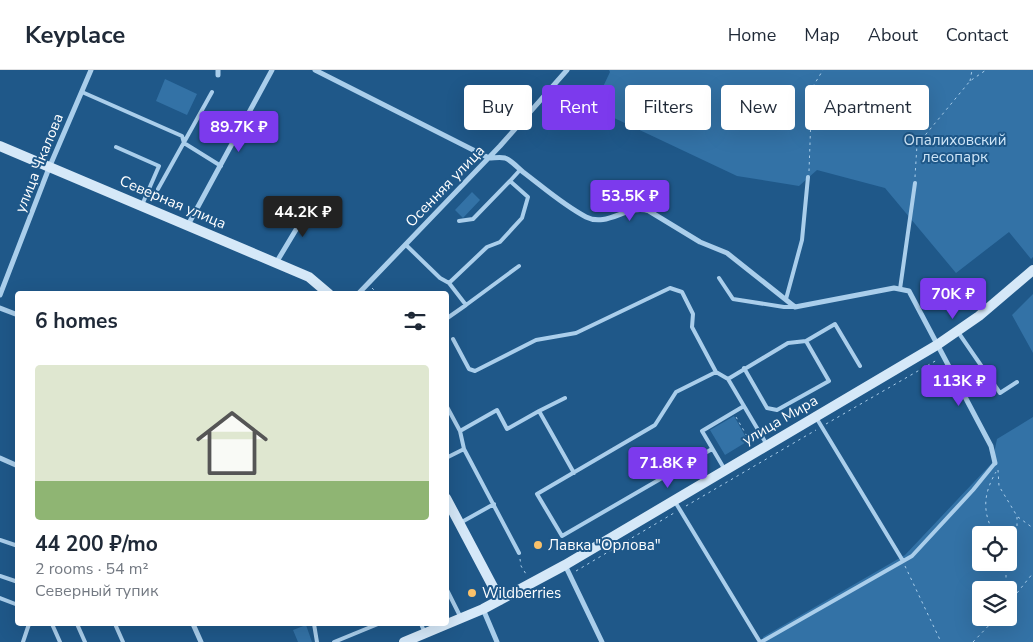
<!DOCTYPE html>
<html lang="en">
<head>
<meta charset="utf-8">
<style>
  body { margin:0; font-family:"Nunito Sans",sans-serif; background:#f6f6f7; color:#1f2937; height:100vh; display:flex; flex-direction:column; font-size:19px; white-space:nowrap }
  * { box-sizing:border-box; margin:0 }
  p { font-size:16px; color:#747a83 }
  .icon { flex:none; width:28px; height:28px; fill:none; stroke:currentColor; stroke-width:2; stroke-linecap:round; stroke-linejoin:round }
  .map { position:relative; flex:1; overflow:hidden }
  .panel { position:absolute; left:15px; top:221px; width:434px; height:335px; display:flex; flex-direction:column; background:#fff; border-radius:5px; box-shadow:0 5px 20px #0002 }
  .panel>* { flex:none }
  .banner { position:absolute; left:464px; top:15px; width:475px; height:45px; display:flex; gap:10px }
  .buttons { position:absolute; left:972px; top:456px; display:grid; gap:10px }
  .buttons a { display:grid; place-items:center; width:45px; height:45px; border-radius:5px; background:#fff; box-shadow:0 5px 20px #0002; font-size:25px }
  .price { position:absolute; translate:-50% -42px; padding:0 11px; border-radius:5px; background:#7c3aed; color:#fff; font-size:16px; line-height:32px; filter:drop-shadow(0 1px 2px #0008) }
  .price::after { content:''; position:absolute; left:50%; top:30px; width:15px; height:11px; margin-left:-8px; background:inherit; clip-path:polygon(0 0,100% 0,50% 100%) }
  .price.current { background:#222; color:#fff }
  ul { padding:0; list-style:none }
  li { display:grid; align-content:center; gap:10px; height:265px; padding:0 20px }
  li+li { border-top:1px solid #e0e1e3 }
  li span { display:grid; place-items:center; height:155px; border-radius:5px; color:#555 }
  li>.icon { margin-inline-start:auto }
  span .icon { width:90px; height:90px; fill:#fffc; stroke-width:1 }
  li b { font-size:21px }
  h2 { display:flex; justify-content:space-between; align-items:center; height:60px; padding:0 20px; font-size:21px }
  .chip { padding:0 18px; border-radius:5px; background:#fff; box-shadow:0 5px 20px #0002; font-size:18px; line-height:45px }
  .chip.current { background:#7c3aed; color:#fff }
  header { display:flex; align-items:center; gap:30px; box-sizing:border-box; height:70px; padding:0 25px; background:#fff; border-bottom:1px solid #e0e1e3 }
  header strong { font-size:24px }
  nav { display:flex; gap:28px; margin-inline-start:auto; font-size:18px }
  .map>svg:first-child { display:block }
  .green { fill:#3372a6; fill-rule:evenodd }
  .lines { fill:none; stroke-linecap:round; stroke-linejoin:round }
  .path { stroke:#aaceeb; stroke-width:1; stroke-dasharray:2.5 4; stroke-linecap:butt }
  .lane { stroke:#aaceeb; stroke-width:4 }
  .street { stroke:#aaceeb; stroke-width:5 }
  .secondary { stroke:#d5e8f8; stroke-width:10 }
  .poi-dot { fill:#f9c16a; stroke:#1f5889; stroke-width:2 }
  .labels { text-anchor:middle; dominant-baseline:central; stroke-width:4; stroke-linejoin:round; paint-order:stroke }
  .park-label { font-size:15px; fill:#cfe6f8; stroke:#1f5889 }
  .street-label { font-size:15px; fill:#fff; stroke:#1f5889 }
  .poi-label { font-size:15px; fill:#fff; stroke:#1f5889; text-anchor:start }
</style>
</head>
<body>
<header>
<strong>Keyplace</strong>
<nav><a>Home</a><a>Map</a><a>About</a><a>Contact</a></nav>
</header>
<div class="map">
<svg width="1033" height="572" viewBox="0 0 1033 572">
  <rect width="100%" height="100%" fill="#1f5889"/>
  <!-- green -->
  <path class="green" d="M609,0H1033V187L1031,189L1009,162L956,203L885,118L817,100L799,116L737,106L593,38L610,2Z
    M165,9L197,24L187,45L156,31Z
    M472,122L480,130L463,148L455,140Z
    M1033,224V283L1012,245Z
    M734,346L748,371L725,385L710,360Z
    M1033,347V572H764L763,567L905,485L992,393L997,369ZM981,465H1009V492H981ZM981,520H1009V548H981Z
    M306,555L312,572H298L293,560Z"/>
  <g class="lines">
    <!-- path -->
    <path class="path" d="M970,11L972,0
      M809,101L812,18L823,0
      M915,107L917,75L970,11L986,0
      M372,218L378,224
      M736,347L751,373
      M826,354L937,290
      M998,400L999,416L1017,446V456L1009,465
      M686,436L816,360
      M1018,447L1033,458
      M995,465C982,443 983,424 996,402
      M520,489L521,496L526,504
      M1006,492V520
      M905,496L941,572
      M576,501L674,443
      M1009,533L1033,503
      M973,572L996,548"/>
    <!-- lane -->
    <path class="lane" d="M82,22L182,66L184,73L221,96
      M116,77L159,96L142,135
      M510,111L520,100
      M158,119L212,22
      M406,175L440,208L449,213L487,177L500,172L522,148L528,127L510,111L473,149L459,151
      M719,208L733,229L784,237H795
      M449,213L466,235L519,196
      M900,219L915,113
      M786,229L802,170L808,107
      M446,249L466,235
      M958,262L1000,323L1017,312
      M453,269L469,299L475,301L536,270L576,263L670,218L682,222L693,244L692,257L716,302L728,309L767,375
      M744,298L767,338L777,340L829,311L806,271
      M728,309L788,273L806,271L835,254L860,296
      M446,335L460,361L464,379L519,483
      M539,341L565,328
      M817,349L903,491
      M460,361L497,340L507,359L539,341L574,403
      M712,379L562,466L537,424L655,355L676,322L716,302
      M446,388L464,379
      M725,400L702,361L744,336
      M674,430L760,572
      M460,453L494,434
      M0,470L18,476
      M0,506L18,512
      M446,518L460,546
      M0,528L18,535
      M52,554L60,572
      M77,554L85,572
      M115,554L123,572
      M314,554L317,572
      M421,554L425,563
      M23,572L29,554
      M334,572L378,554
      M761,572L912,486L973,420L995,393"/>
    <!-- street -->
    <path class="street" d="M218,0V5
      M315,0L489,88C494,88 500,87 505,88C511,90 518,98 523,102C543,117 563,135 586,147C608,158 628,133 649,141L700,172L727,183L795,237L894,218L909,221L991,376L995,393
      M188,155L272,0
      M276,193L312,133
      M358,224L500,76L567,0
      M0,225L49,98L91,0
      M0,238L18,245
      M0,388L18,396
      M565,495L602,572
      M483,539L497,572
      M193,554L201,572"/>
    <!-- secondary -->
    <path class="secondary" d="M0,76L309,207L329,224
      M446,428L500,530
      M404,572L483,539L565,495L937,275L979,246L1033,200"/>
  </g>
  <!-- markers -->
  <g class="poi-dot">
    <circle cx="538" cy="475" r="5"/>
    <circle cx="472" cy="523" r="5"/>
  </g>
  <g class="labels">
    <!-- park labels -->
    <g class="park-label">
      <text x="955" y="70">Опалиховский<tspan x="955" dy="17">лесопарк</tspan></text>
    </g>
    <!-- street labels -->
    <g class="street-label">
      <text transform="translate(39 93) rotate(-68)">улица Чкалова</text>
      <text transform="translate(445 116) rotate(-46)">Осенняя улица</text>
      <text transform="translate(173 132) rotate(23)">Северная улица</text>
      <text transform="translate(780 350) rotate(-30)">улица Мира</text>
    </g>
    <!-- poi labels -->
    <g class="poi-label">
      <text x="548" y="475">Лавка "Орлова"</text>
      <text x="482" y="523">Wildberries</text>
    </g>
  </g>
</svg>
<div class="buttons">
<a><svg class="icon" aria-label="locate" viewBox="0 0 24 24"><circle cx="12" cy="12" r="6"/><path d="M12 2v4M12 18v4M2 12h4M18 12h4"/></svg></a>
<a><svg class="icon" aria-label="layers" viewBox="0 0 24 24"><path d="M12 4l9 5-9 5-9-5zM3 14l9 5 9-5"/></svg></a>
</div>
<b class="price" style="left:239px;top:83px">89.7K ₽</b>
<b class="price" style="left:630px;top:152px">53.5K ₽</b>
<b class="price current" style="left:303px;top:168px">44.2K ₽</b>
<b class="price" style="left:953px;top:250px">70K ₽</b>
<b class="price" style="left:959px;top:337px">113K ₽</b>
<b class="price" style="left:668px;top:419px">71.8K ₽</b>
<div class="banner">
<a class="chip">Buy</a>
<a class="chip current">Rent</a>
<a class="chip">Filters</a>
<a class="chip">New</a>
<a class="chip">Apartment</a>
</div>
<section class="panel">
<h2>6 homes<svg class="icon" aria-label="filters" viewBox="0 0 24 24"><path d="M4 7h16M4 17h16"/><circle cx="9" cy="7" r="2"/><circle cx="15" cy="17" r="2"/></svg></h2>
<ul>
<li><span style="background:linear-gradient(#dfe7d0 75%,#8fb573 0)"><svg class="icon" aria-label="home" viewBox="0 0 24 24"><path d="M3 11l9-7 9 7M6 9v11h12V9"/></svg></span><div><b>44 200 ₽/mo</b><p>2 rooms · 54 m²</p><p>Северный тупик</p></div></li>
</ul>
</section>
</div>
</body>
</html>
